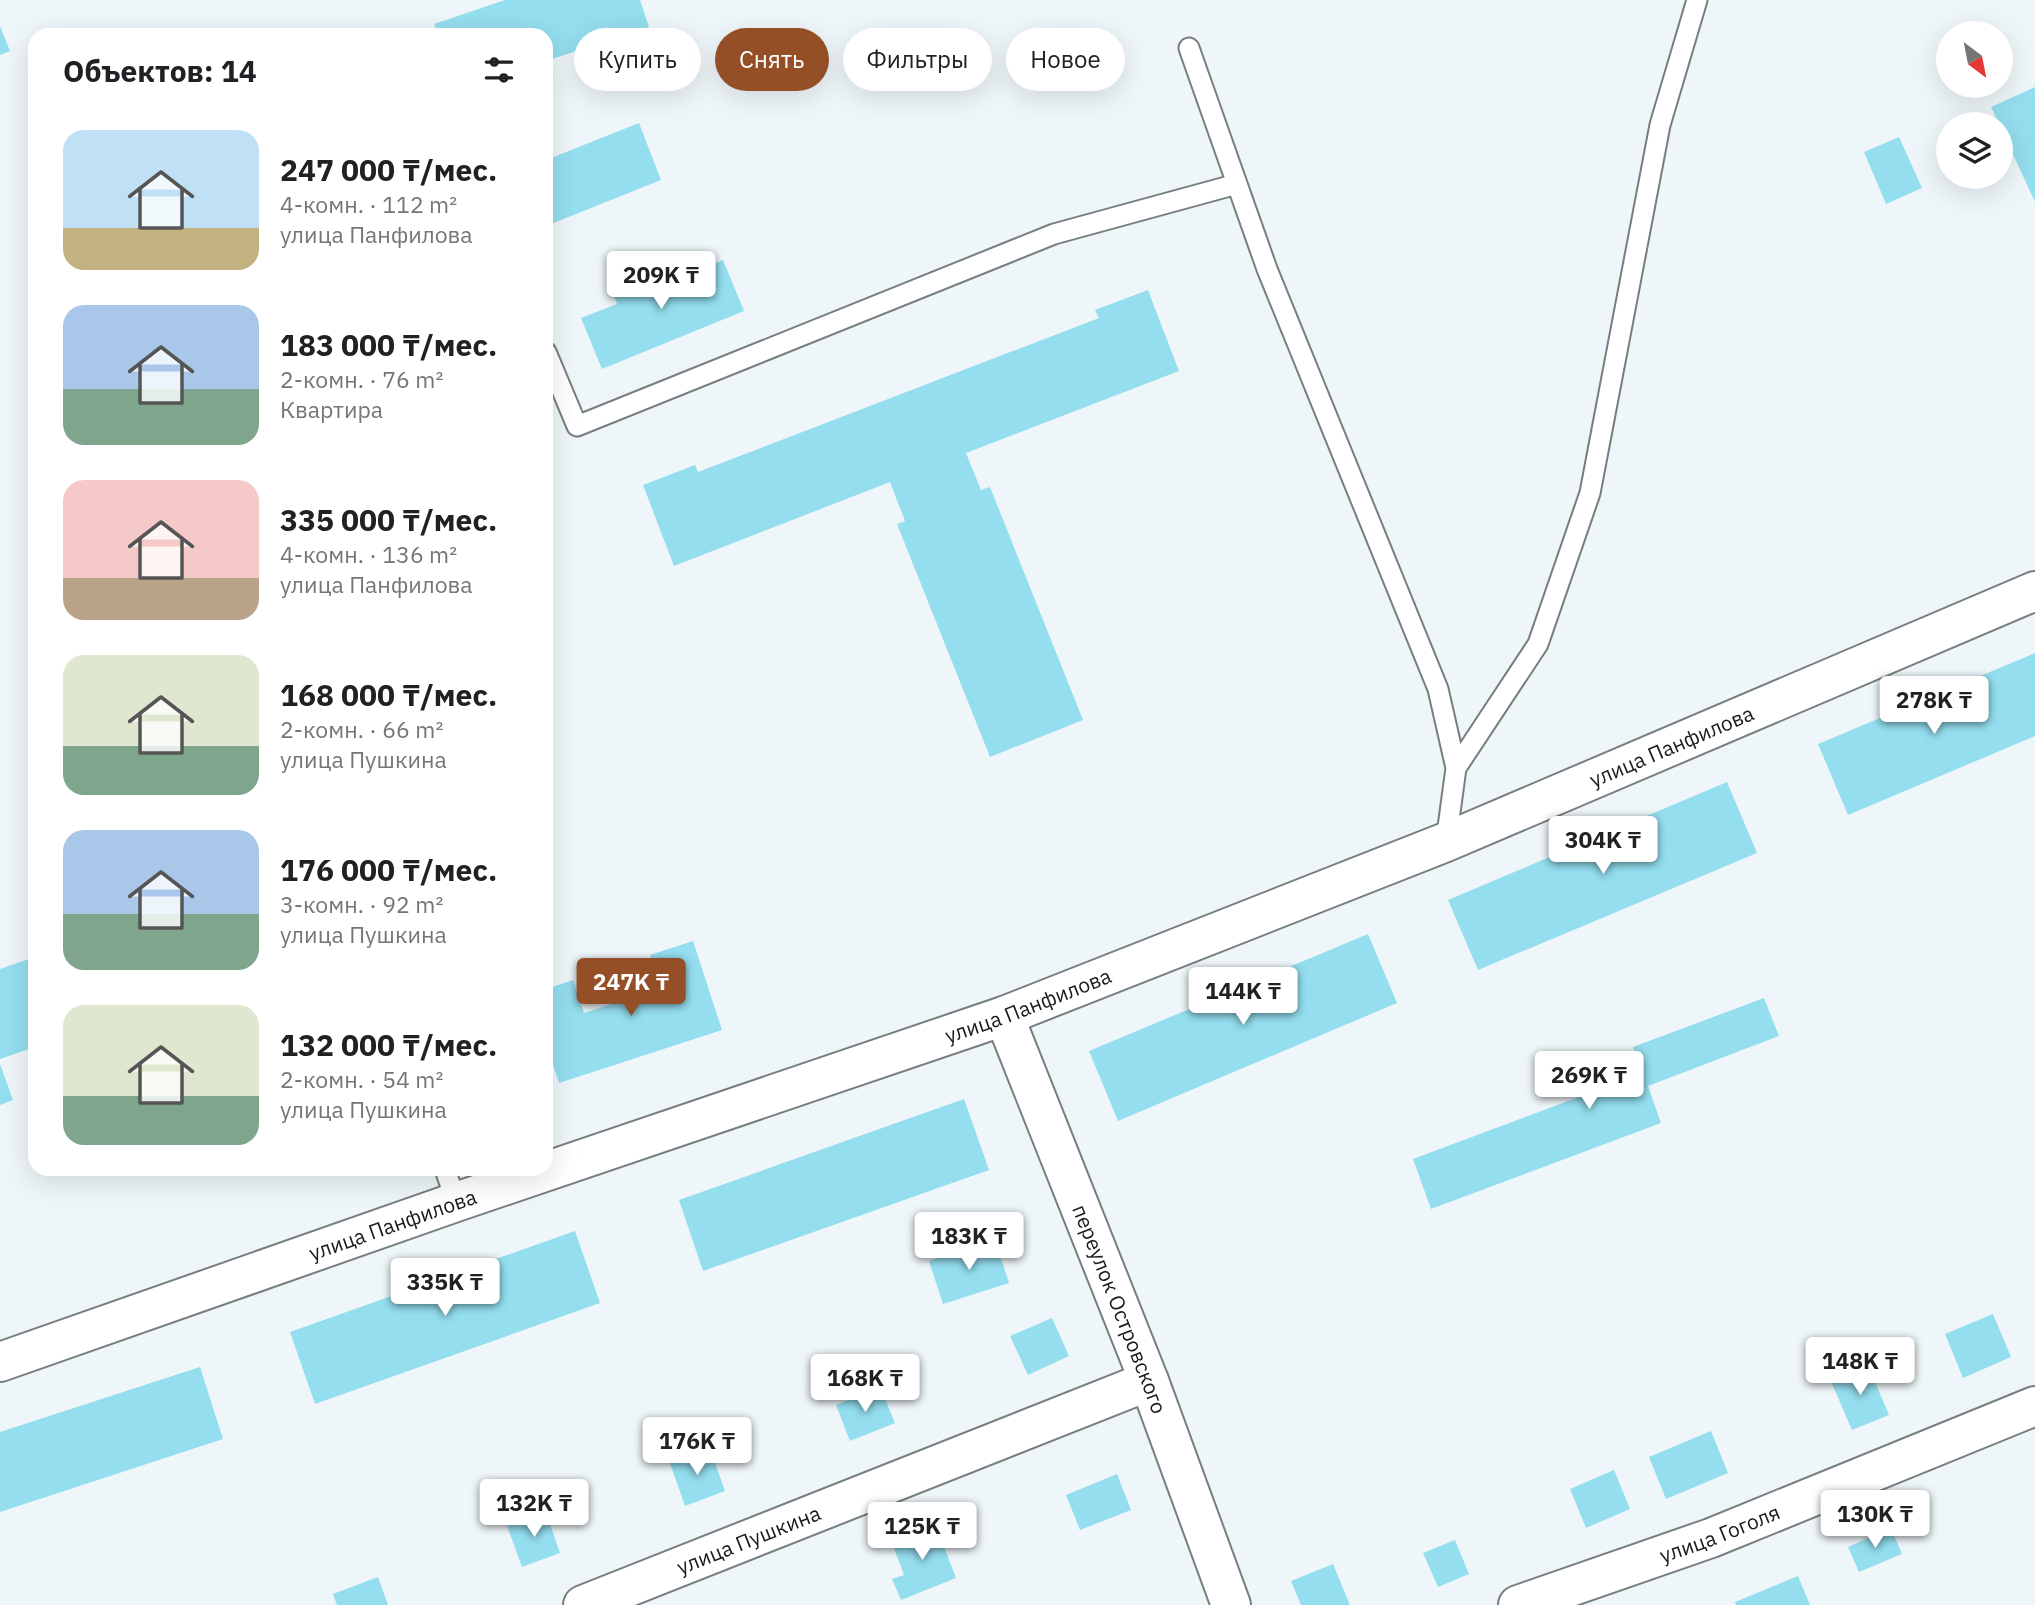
<!DOCTYPE html>
<html lang="ru">
<head>
<meta charset="utf-8">
<style>
  body { margin:0; font-family:"IBM Plex Sans",sans-serif; background:#f2f2f2; color:#202124; height:100vh; display:flex; flex-direction:column; font-size:26px; white-space:nowrap }
  * { box-sizing:border-box; margin:0 }
  p { font-size:23px; color:#757577 }
  .icon { flex:none; width:38px; height:38px; fill:none; stroke:currentColor; stroke-width:2; stroke-linecap:round; stroke-linejoin:round }
  .map { position:relative; flex:1; overflow:hidden }
  .sheet { position:absolute; left:28px; top:28px; width:525px; height:1148px; display:flex; flex-direction:column; background:#fff; border-radius:21px; box-shadow:0 7px 28px #0002 }
  .sheet>* { flex:none }
  .top-card { position:absolute; left:574px; top:28px; width:665px; height:63px; display:flex; gap:14px }
  .needle { width:46px; rotate:148deg }
  .tools { position:absolute; left:1936px; top:21px; display:grid; gap:14px }
  .tools a { display:grid; place-items:center; width:77px; height:77px; border-radius:50%; background:#fff; box-shadow:0 7px 28px #0002; font-size:35px }
  .price { position:absolute; translate:-50% -60px; padding:0 16px; border-radius:7px; background:#fff; color:#222; font-size:23px; line-height:46px; filter:drop-shadow(0 2px 4px #0008) }
  .price::after { content:''; position:absolute; left:50%; top:42px; width:21px; height:16px; margin-left:-10px; background:inherit; clip-path:polygon(0 0,100% 0,50% 100%) }
  .price.active { background:#954f27; color:#fff }
  ul { padding:0; list-style:none }
  li { display:flex; align-items:center; gap:21px; height:175px; padding:0 35px }
  li span { display:grid; place-items:center; flex:none; width:196px; height:140px; border-radius:21px; color:#555 }
  li>.icon { margin-inline-start:auto }
  span .icon { width:84px; height:84px; fill:#fffc; stroke-width:1 }
  li b { font-size:30px }
  h2 { display:flex; justify-content:space-between; align-items:center; height:84px; padding:0 35px; font-size:30px }
  .pill { padding:0 24px; border-radius:32px; background:#fff; box-shadow:0 7px 28px #0002; font-size:24px; line-height:63px }
  .pill.active { background:#954f27; color:#fff }
  .map>svg:first-child { display:block }
  .building { fill:#94deef }
  .lines { fill:none; stroke-linecap:round; stroke-linejoin:round }
  .lane-casing { stroke:#767e7f; stroke-width:23 }
  .street-casing { stroke:#767e7f; stroke-width:42 }
  .lane { stroke:#fff; stroke-width:19 }
  .street { stroke:#fff; stroke-width:38 }
  .labels { text-anchor:middle; dominant-baseline:central; stroke-width:6; stroke-linejoin:round; paint-order:stroke }
  .street-label { font-size:21px; fill:#191c1d; stroke:#fff }
</style>
</head>
<body>
<div class="map">
<svg width="2035" height="1605" viewBox="0 0 2035 1605">
  <rect width="100%" height="100%" fill="#eef6f9"/>
  <!-- building -->
  <path class="building" d="M505,0H640L649,27L546,61V35H438L434,24Z
    M0,26L10,51L0,55Z
    M2035,87V202L1991,107Z
    M639,123L661,180L546,226V160Z
    M1899,137L1922,188L1886,204L1864,152Z
    M723,260L744,311L602,369L581,318L617,304L612,291L683,262L688,275Z
    M1148,290L1179,371L966,453L981,490L990,487L1083,720L990,757L897,524L905,521L890,482L674,566L643,485L695,465L698,472L1099,318L1095,310Z
    M2035,653V736L1848,815L1818,744Z
    M1727,782L1757,853L1478,970L1448,900Z
    M1368,934L1397,1003L1118,1121L1089,1051Z
    M693,941L722,1030L559,1083L546,1043V989L573,980L584,1013L661,988L650,955Z
    M35,957V1047L0,1059V969Z
    M1764,998L1779,1036L1648,1086L1661,1123L1431,1209L1413,1159L1643,1073L1633,1047Z
    M0,1064L13,1100L0,1105Z
    M964,1099L989,1170L703,1271L679,1200Z
    M575,1231L600,1303L315,1404L290,1332Z
    M995,1240L1009,1283L943,1304L929,1261Z
    M1993,1314L2011,1357L1963,1378L1945,1334Z
    M1052,1318L1069,1356L1028,1375L1010,1336Z
    M1867,1363L1889,1415L1852,1430L1830,1379Z
    M200,1367L223,1439L0,1512V1432Z
    M880,1387L895,1423L850,1441L836,1405Z
    M1711,1431L1728,1473L1666,1499L1649,1457Z
    M710,1449L725,1491L685,1506L670,1463Z
    M1614,1470L1630,1509L1586,1528L1570,1489Z
    M1117,1474L1131,1510L1080,1530L1066,1495Z
    M546,1512L560,1553L522,1567L507,1526Z
    M935,1523L956,1578L901,1600L892,1579L904,1575L891,1540Z
    M1891,1528L1902,1554L1859,1572L1848,1547Z
    M1455,1540L1469,1574L1438,1587L1423,1553Z
    M1333,1564L1350,1605H1301L1291,1581Z
    M1798,1576L1810,1605H1736L1735,1602Z
    M378,1577L388,1605H337L333,1594Z"/>
  <g class="lines">
    <defs>
      <path id="lane" d="M1189,48L1267,269L1438,689L1456,768
        M546,352L577,426L1054,234L1237,184
        M1446,842L1456,768L1538,644L1590,493L1660,125L1697,0
        M445,1169L456,1202"/>
      <g id="street">
        <path id="s1" d="M1004,1016L1149,1381L1231,1605"/>
        <path id="s2" d="M0,1362L456,1202L1004,1016L1446,842L2035,591"/>
        <path id="s3" d="M583,1605L1149,1381"/>
        <path id="s4" d="M1518,1605L1711,1538L2035,1406"/>
      </g>
    </defs>
    <!-- lane casing -->
    <use href="#lane" class="lane-casing"/>
    <!-- street casing -->
    <use href="#street" class="street-casing"/>
    <!-- lane -->
    <use href="#lane" class="lane"/>
    <!-- street -->
    <use href="#street" class="street"/>
  </g>
  <g class="labels">
    <!-- street labels -->
    <g class="street-label">
      <text stroke="none"><textPath href="#s2" startOffset="1782">улица Панфилова</textPath></text>
      <text stroke="none"><textPath href="#s2" startOffset="1088">улица Панфилова</textPath></text>
      <text stroke="none"><textPath href="#s2" startOffset="416">улица Панфилова</textPath></text>
      <text stroke="none"><textPath href="#s1" startOffset="315">переулок Островского</textPath></text>
      <text stroke="none"><textPath href="#s4" startOffset="214">улица Гоголя</textPath></text>
      <text stroke="none"><textPath href="#s3" startOffset="178">улица Пушкина</textPath></text>
    </g>
  </g>
</svg>
<div class="tools">
<a><svg class="needle" viewBox="-14 -14 28 28"><path d="M0-13l5 13h-10z" fill="#e53935"/><path d="M0 13l5-13h-10z" fill="#757577"/></svg></a>
<a><svg class="icon" aria-label="layers" viewBox="0 0 24 24"><path d="M12 4l9 5-9 5-9-5zM3 14l9 5 9-5"/></svg></a>
</div>
<b class="price" style="left:661px;top:311px">209K ₸</b>
<b class="price" style="left:1934px;top:736px">278K ₸</b>
<b class="price" style="left:1603px;top:876px">304K ₸</b>
<b class="price active" style="left:631px;top:1018px">247K ₸</b>
<b class="price" style="left:1243px;top:1027px">144K ₸</b>
<b class="price" style="left:1589px;top:1111px">269K ₸</b>
<b class="price" style="left:969px;top:1272px">183K ₸</b>
<b class="price" style="left:445px;top:1318px">335K ₸</b>
<b class="price" style="left:1860px;top:1397px">148K ₸</b>
<b class="price" style="left:865px;top:1414px">168K ₸</b>
<b class="price" style="left:697px;top:1477px">176K ₸</b>
<b class="price" style="left:534px;top:1539px">132K ₸</b>
<b class="price" style="left:1875px;top:1550px">130K ₸</b>
<b class="price" style="left:922px;top:1562px">125K ₸</b>
<div class="top-card">
<a class="pill">Купить</a>
<a class="pill active">Снять</a>
<a class="pill">Фильтры</a>
<a class="pill">Новое</a>
</div>
<section class="sheet">
<h2>Объектов: 14<svg class="icon" aria-label="filters" viewBox="0 0 24 24"><path d="M4 7h16M4 17h16"/><circle cx="9" cy="7" r="2"/><circle cx="15" cy="17" r="2"/></svg></h2>
<ul>
<li><span style="background:linear-gradient(#bfe0f5 70%,#c2b280 0)"><svg class="icon" aria-label="home" viewBox="0 0 24 24"><path d="M3 11l9-7 9 7M6 9v11h12V9"/></svg></span><div><b>247 000 ₸/мес.</b><p>4-комн. · 112 m²</p><p>улица Панфилова</p></div></li>
<li><span style="background:linear-gradient(#a9c7e8 60%,#7fa58c 0)"><svg class="icon" aria-label="home" viewBox="0 0 24 24"><path d="M3 11l9-7 9 7M6 9v11h12V9"/></svg></span><div><b>183 000 ₸/мес.</b><p>2-комн. · 76 m²</p><p>Квартира</p></div></li>
<li><span style="background:linear-gradient(#f6c9c9 70%,#b9a48a 0)"><svg class="icon" aria-label="home" viewBox="0 0 24 24"><path d="M3 11l9-7 9 7M6 9v11h12V9"/></svg></span><div><b>335 000 ₸/мес.</b><p>4-комн. · 136 m²</p><p>улица Панфилова</p></div></li>
<li><span style="background:linear-gradient(#dfe7d0 65%,#7fa58c 0)"><svg class="icon" aria-label="home" viewBox="0 0 24 24"><path d="M3 11l9-7 9 7M6 9v11h12V9"/></svg></span><div><b>168 000 ₸/мес.</b><p>2-комн. · 66 m²</p><p>улица Пушкина</p></div></li>
<li><span style="background:linear-gradient(#a9c7e8 60%,#7fa58c 0)"><svg class="icon" aria-label="home" viewBox="0 0 24 24"><path d="M3 11l9-7 9 7M6 9v11h12V9"/></svg></span><div><b>176 000 ₸/мес.</b><p>3-комн. · 92 m²</p><p>улица Пушкина</p></div></li>
<li><span style="background:linear-gradient(#dfe7d0 65%,#7fa58c 0)"><svg class="icon" aria-label="home" viewBox="0 0 24 24"><path d="M3 11l9-7 9 7M6 9v11h12V9"/></svg></span><div><b>132 000 ₸/мес.</b><p>2-комн. · 54 m²</p><p>улица Пушкина</p></div></li>
</ul>
</section>
</div>
</body>
</html>
